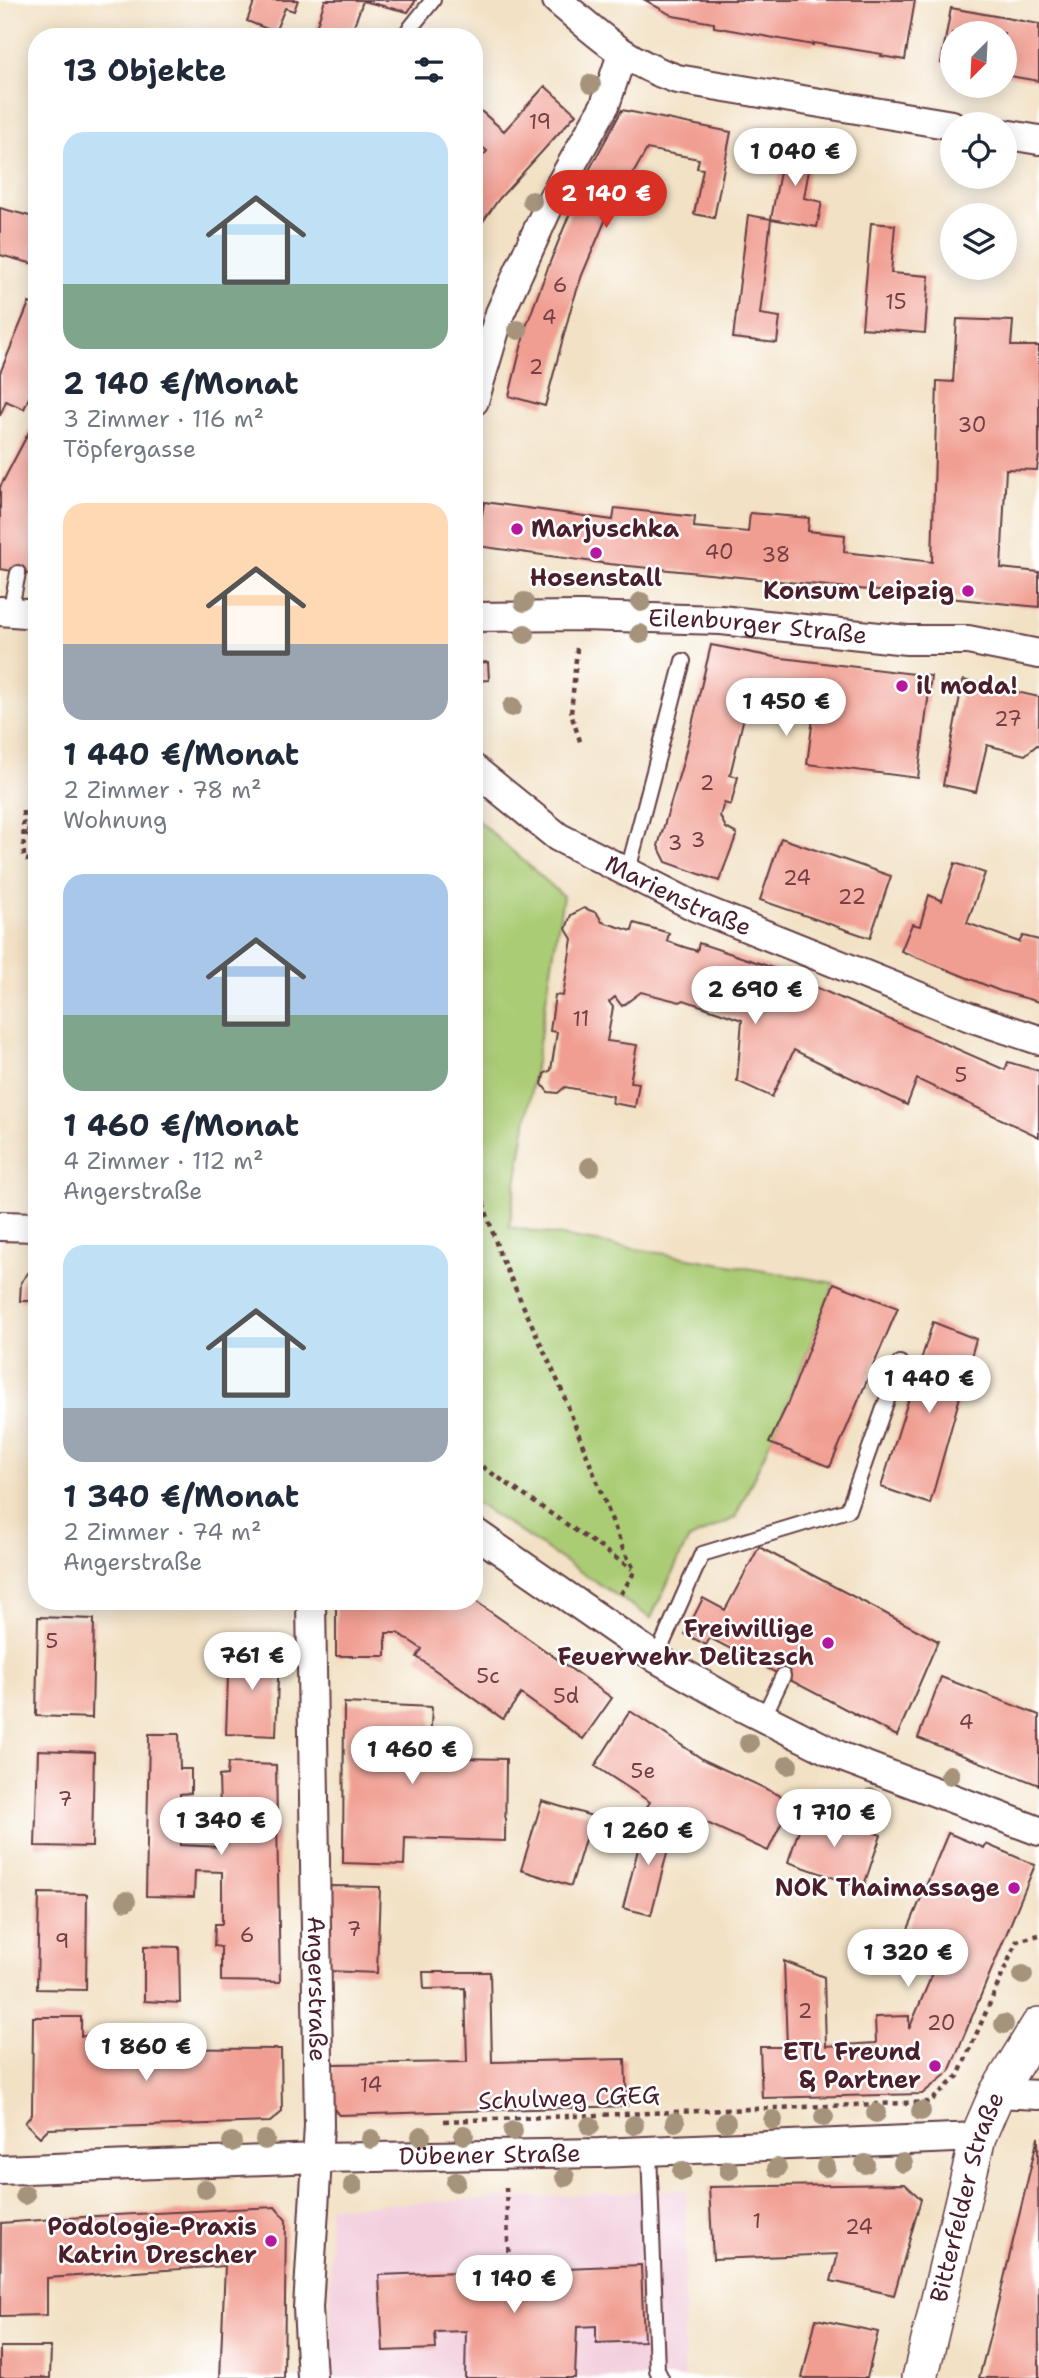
<!DOCTYPE html>
<html lang="de">
<head>
<meta charset="utf-8">
<style>
  body { margin:0; font-family:"Shantell Sans",sans-serif; background:#f6f6f7; color:#1f2937; height:100vh; display:flex; flex-direction:column; font-size:26px; white-space:nowrap }
  * { box-sizing:border-box; margin:0 }
  p { font-size:23px; color:#747a83 }
  .icon { flex:none; width:38px; height:38px; fill:none; stroke:currentColor; stroke-width:2; stroke-linecap:round; stroke-linejoin:round }
  .map { position:relative; flex:1; overflow:hidden }
  .side { position:absolute; left:28px; top:28px; width:455px; height:1582px; display:flex; flex-direction:column; background:#fff; border-radius:28px; box-shadow:0 4px 18px #0003 }
  .side>* { flex:none }
  .needle { width:46px; rotate:204deg }
  .tools { position:absolute; left:940px; top:21px; display:grid; gap:14px }
  .tools a { display:grid; place-items:center; width:77px; height:77px; border-radius:50%; background:#fff; box-shadow:0 4px 18px #0003; font-size:35px }
  .price { position:absolute; translate:-50% -60px; padding:0 16px; border-radius:24px; background:#fff; color:#222; font-size:23px; line-height:46px; filter:drop-shadow(0 2px 4px #0008) }
  .price::after { content:''; position:absolute; left:50%; top:42px; width:21px; height:16px; margin-left:-10px; background:inherit; clip-path:polygon(0 0,100% 0,50% 100%) }
  .price.active { background:#d93025; color:#fff }
  ul { padding:0; list-style:none }
  li { display:grid; align-content:center; gap:14px; height:371px; padding:0 35px }
  li span { display:grid; place-items:center; height:217px; border-radius:21px; color:#555 }
  li>.icon { margin-inline-start:auto }
  span .icon { width:126px; height:126px; fill:#fffc; stroke-width:1 }
  li b { font-size:30px }
  h2 { display:flex; justify-content:space-between; align-items:center; height:84px; padding:0 35px; font-size:30px }
  .map>svg:first-child { display:block }
  .built { fill:#f3cfde }
  .green { fill:#aacc75; stroke:#7a7650; stroke-width:2 }
  .building { fill:#f19e92 }
  .lines { fill:none; stroke-linecap:round; stroke-linejoin:round }
  .service-casing { stroke:#633c42; stroke-width:18 }
  .minor-casing { stroke:#633c42; stroke-width:32 }
  .tertiary-casing { stroke:#633c42; stroke-width:38 }
  .path { stroke:#633c42; stroke-width:4.5; stroke-dasharray:5 5; stroke-linecap:butt }
  .service { stroke:#fff; stroke-width:14 }
  .minor { stroke:#fff; stroke-width:28 }
  .tertiary { stroke:#fff; stroke-width:35 }
  .tree { fill:#a6937c }
  .poi-dot { fill:#b5179e; stroke:#fff; stroke-width:2.5 }
  .labels { text-anchor:middle; dominant-baseline:central; stroke-width:5; stroke-linejoin:round; paint-order:stroke }
  .number-label { font-size:21px; fill:#743f45 }
  .poi-label { font-size:24px; font-weight:bold; fill:#4a1f2b; stroke:#fff; text-anchor:end }
  .street-label { font-size:24px; fill:#4a1f2b; stroke:#fff }
</style>
</head>
<body>
<div class="map">
<svg width="1039" height="2378" viewBox="0 0 1039 2378">
  <rect width="100%" height="100%" fill="#fff"/>
  <filter id="ink" filterUnits="userSpaceOnUse"><feTurbulence type="fractalNoise" baseFrequency=".0143" numOctaves="2"/><feDisplacementMap in="SourceGraphic" scale="14" xChannelSelector="R" yChannelSelector="G"/><feConvolveMatrix kernelMatrix="1 2 1 2 8 2 1 2 1" color-interpolation-filters="sRGB"/></filter>
  <filter id="wash" filterUnits="userSpaceOnUse"><feTurbulence type="fractalNoise" baseFrequency=".00686" numOctaves="4" result="noise"/><feDisplacementMap in="SourceGraphic" scale="28" xChannelSelector="R" yChannelSelector="G"/><feGaussianBlur stdDeviation="1.57" result="paint"/><feColorMatrix in="noise" values="0 0 0 0 0 0 0 0 0 0 0 0 0 0 0 0 0 1.4 0 .05"/><feComposite in="paint" operator="in"/></filter>
  <g filter="url(#wash)">
    <rect width="100%" height="100%" fill="#f2e1c4"/>
    <!-- built -->
    <path class="built" d="M686,2189L684,2378H332L329,2207Z"/>
    <!-- green -->
    <path class="green" d="M474,817L563,896L509,1227L834,1283L787,1405L735,1518L688,1540L651,1618L474,1502Z
      M37,843V1022L35,1012L31,914Z"/>
    <g id="blocks">
      <!-- building -->
      <path class="building" d="M255,0H298L294,11L285,8L275,32L247,21Z
        M325,0H416L408,12L363,1L350,37H313Z
        M645,0H915L905,60L881,56L882,54L813,43V45L714,27V23L673,16Z
        M951,8L1039,24V81L1004,75V33H952V65L941,63Z
        M545,86L576,114L499,199L479,227L474,224V165L487,151L474,140V105L504,131Z
        M622,110L731,132L714,218L694,214L703,169L697,168L699,159L647,149L617,202L614,200L582,275L571,308L545,406L509,396L526,327L550,262L582,183Z
        M786,141L813,146L804,198L822,202L817,227L771,219Z
        M0,208L37,218V254L34,264L0,255Z
        M748,215L771,219L760,314L780,317L777,343L733,338Z
        M871,223L895,225L891,273L929,276L925,333L862,328Z
        M29,303L37,306V379L24,409L6,401L0,416V373Z
        M957,319L1013,321L1011,346H1039V455L1037,470L1006,469L1001,568L1039,572V607L609,564L477,546L484,502L613,520L615,508L695,517L694,527L748,532L750,513L809,518L808,531L845,535L844,552L932,562L937,381L953,382Z
        M31,428L37,432V514L30,526L37,528V575L0,569V487Z
        M711,645L774,657L931,676L918,778L807,764L815,703L750,692L730,775L738,777L731,805L724,803L720,816L726,828L737,834L719,881L666,862L658,846L683,762Z
        M488,662L489,680L474,681V663Z
        M963,680L1039,697V746L1037,745L1025,755L987,745L976,792L943,785Z
        M36,796H37V838L26,835Z
        M781,838L891,876L870,938L760,900Z
        M955,863L985,873L967,923L1019,942L1023,936L1039,940V1002L1000,991L901,951L912,924L920,926L929,895L942,901Z
        M584,908L597,913L602,922L632,931L634,923L669,933L667,941L684,947L697,951L699,943L765,965L1005,1070L1008,1062L1039,1071V1137L917,1079L907,1105L794,1050L772,1097L737,1081L742,1020L684,1000L680,1002L641,992L622,1006L615,997L609,1002L613,1007L607,1041L637,1045L630,1082L639,1083L635,1107L612,1103L613,1096L565,1087L558,1093L548,1092L542,1084L544,1074L551,1070L557,1032L550,1031L555,995L563,996L572,939L566,929L571,915Z
        M37,1262V1301H20L21,1282Z
        M834,1283L898,1308L830,1467L769,1443L787,1405Z
        M933,1322L976,1339L930,1504L881,1487Z
        M759,1547L938,1641L897,1736L710,1638L706,1645L685,1634L703,1598L725,1610Z
        M474,1600L612,1698L583,1739L521,1694L503,1719L417,1657L422,1649L398,1633H386V1656H336V1601Z
        M38,1617L94,1619L92,1718L36,1716Z
        M229,1648L279,1650L276,1736L226,1734Z
        M941,1677L1039,1715V1785L918,1738Z
        M344,1703L432,1707L430,1744L460,1745V1758L506,1759L505,1841L405,1838L404,1865L343,1863Z
        M630,1711L704,1760L792,1801L768,1851L679,1810L676,1818L661,1809L656,1816L645,1810L650,1802L595,1766Z
        M149,1734H179L180,1769H191V1793L180,1794V1845L222,1847V1844H227V1810H220L219,1776L227,1775L228,1763L276,1765L280,1982L221,1981V1947L214,1946L215,1924H222V1872L195,1871L194,1897L146,1896Z
        M38,1750L94,1752L92,1847L35,1846Z
        M542,1801L592,1816L571,1886L521,1870Z
        M806,1809L881,1835L863,1888L788,1862Z
        M646,1818L674,1826L651,1915L623,1908Z
        M948,1833L984,1848L986,1844L1035,1865L949,2072L922,2094L762,2098L760,2047H787L784,1961L824,1977L826,2046L876,2043L875,2017L909,2016V2029L943,1949L906,1934Z
        M330,1886L380,1887L377,1973L328,1971Z
        M39,1893L87,1894L86,1990L37,1989Z
        M144,1946L179,1947L180,2003L144,2001Z
        M423,1972H490L492,2062L625,2059L627,2106L339,2115L332,2107L333,2064L467,2062L465,1988L424,1989Z
        M33,2017H81V2036L101,2037L103,2048L281,2049L282,2112L270,2122L48,2129L40,2137L25,2123L32,2114Z
        M1038,2137L1039,2378H979L994,2320Z
        M905,2184L921,2199L894,2295L831,2281L838,2254L713,2259L709,2187Z
        M275,2207L286,2220L284,2378H220L225,2266L47,2278V2315L0,2316L1,2223L96,2216Z
        M641,2265L644,2341L596,2343V2326L577,2327L575,2378H465L466,2331L435,2332L436,2349L383,2351L379,2275Z
        M816,2319L878,2332L867,2378H802Z
        M0,2347H51L50,2378H0Z"/>
    </g>
  </g>
  <g filter="url(#ink)">
    <use href="#blocks" fill-opacity="0" stroke="#633c42" stroke-width="2"/>
    <g class="lines">
      <defs>
        <path id="service" d="M403,37L433,0
          M10,612L18,573
          M627,874L683,661
          M656,1658L702,1554L848,1510L900,1363
          M763,1718L783,1676
          M649,2151L657,2370L661,2378"/>
        <g id="minor">
          <path d="M557,0C599,35 624,61 677,79L952,125"/>
          <path d="M1004,134L1039,140"/>
          <path d="M474,401L500,313L550,203L605,105L622,54"/>
          <path d="M0,611L37,614"/>
          <path id="s1" d="M474,617L581,616L721,620L907,640H968L1039,654"/>
          <path id="s2" d="M474,769L558,837L696,907L970,1017L1039,1040"/>
          <path d="M0,1226L37,1227"/>
          <path d="M474,1532L656,1658L742,1707L842,1757L1039,1831"/>
          <path id="s3" d="M311,1601L319,2126L308,2308L312,2378"/>
          <path d="M997,2093L1039,2095"/>
          <path id="s4" d="M0,2170L318,2158L599,2153L978,2137"/>
        </g>
        <g id="tertiary">
          <path id="s5" d="M920,2378L978,2137L997,2093L1039,2025"/>
        </g>
      </defs>
      <!-- service casing -->
      <use href="#service" class="service-casing"/>
      <!-- minor casing -->
      <use href="#minor" class="minor-casing"/>
      <!-- tertiary casing -->
      <use href="#tertiary" class="tertiary-casing"/>
      <!-- path -->
      <path class="path" d="M577,648L571,714L581,744
        M23,811L24,859L37,862
        M474,943V945
        M474,1174L500,1255L560,1386L623,1549L635,1571
        M474,1461L632,1569
        M621,1594L635,1571
        M444,2121L930,2102L958,2076L1017,1941L1039,1935
        M506,2187L509,2268"/>
      <!-- service -->
      <use href="#service" class="service"/>
      <!-- minor -->
      <use href="#minor" class="minor"/>
      <!-- tertiary -->
      <use href="#tertiary" class="tertiary"/>
    </g>
    <!-- trees -->
    <g class="tree">
      <circle cx="591" cy="84" r="10"/>
      <circle cx="532" cy="201" r="10"/>
      <circle cx="518" cy="330" r="10"/>
      <circle cx="524" cy="602" r="10"/>
      <circle cx="641" cy="602" r="10"/>
      <circle cx="525" cy="634" r="10"/>
      <circle cx="640" cy="634" r="10"/>
      <circle cx="512" cy="707" r="10"/>
      <circle cx="590" cy="1167" r="10"/>
      <circle cx="749" cy="1743" r="10"/>
      <circle cx="788" cy="1765" r="10"/>
      <circle cx="950" cy="1775" r="10"/>
      <circle cx="871" cy="1798" r="10"/>
      <circle cx="126" cy="1901" r="10"/>
      <circle cx="1023" cy="1975" r="10"/>
      <circle cx="1004" cy="2024" r="10"/>
      <circle cx="921" cy="2111" r="10"/>
      <circle cx="876" cy="2113" r="10"/>
      <circle cx="824" cy="2117" r="10"/>
      <circle cx="773" cy="2120" r="10"/>
      <circle cx="675" cy="2122" r="10"/>
      <circle cx="726" cy="2122" r="10"/>
      <circle cx="634" cy="2125" r="10"/>
      <circle cx="590" cy="2126" r="10"/>
      <circle cx="513" cy="2131" r="10"/>
      <circle cx="464" cy="2135" r="10"/>
      <circle cx="421" cy="2136" r="10"/>
      <circle cx="371" cy="2139" r="10"/>
      <circle cx="265" cy="2140" r="10"/>
      <circle cx="232" cy="2142" r="10"/>
      <circle cx="903" cy="2163" r="10"/>
      <circle cx="865" cy="2164" r="10"/>
      <circle cx="826" cy="2167" r="10"/>
      <circle cx="777" cy="2168" r="10"/>
      <circle cx="729" cy="2170" r="10"/>
      <circle cx="682" cy="2171" r="10"/>
      <circle cx="565" cy="2177" r="10"/>
      <circle cx="456" cy="2182" r="10"/>
      <circle cx="353" cy="2185" r="10"/>
      <circle cx="205" cy="2189" r="10"/>
      <circle cx="25" cy="2195" r="10"/>
    </g>
  </g>
  <!-- markers -->
  <g class="poi-dot">
    <circle cx="517" cy="529" r="7"/>
    <circle cx="596" cy="553" r="7"/>
    <circle cx="968" cy="591" r="7"/>
    <circle cx="902" cy="686" r="7"/>
    <circle cx="828" cy="1643" r="7"/>
    <circle cx="1014" cy="1888" r="7"/>
    <circle cx="935" cy="2066" r="7"/>
    <circle cx="271" cy="2241" r="7"/>
  </g>
  <g class="labels">
    <!-- number labels -->
    <g class="number-label">
      <text x="540" y="122">19</text>
      <text x="560" y="285">6</text>
      <text x="896" y="302">15</text>
      <text x="549" y="317">4</text>
      <text x="536" y="367">2</text>
      <text x="972" y="425">30</text>
      <text x="719" y="552">40</text>
      <text x="776" y="555">38</text>
      <text x="1008" y="719">27</text>
      <text x="707" y="783">2</text>
      <text x="698" y="840">3</text>
      <text x="675" y="843">3</text>
      <text x="797" y="878">24</text>
      <text x="852" y="897">22</text>
      <text x="581" y="1019">11</text>
      <text x="961" y="1075">5</text>
      <text x="52" y="1641">5</text>
      <text x="488" y="1676">5c</text>
      <text x="566" y="1696">5d</text>
      <text x="966" y="1722">4</text>
      <text x="643" y="1771">5e</text>
      <text x="65" y="1799">7</text>
      <text x="354" y="1929">7</text>
      <text x="247" y="1935">6</text>
      <text x="62" y="1941">9</text>
      <text x="805" y="2011">2</text>
      <text x="941" y="2023">20</text>
      <text x="371" y="2085">14</text>
      <text x="757" y="2221">1</text>
      <text x="859" y="2227">24</text>
    </g>
    <!-- poi labels -->
    <g class="poi-label">
      <text x="531" y="529" text-anchor="start">Marjuschka</text>
      <text x="596" y="578" text-anchor="middle">Hosenstall</text>
      <text x="954" y="591">Konsum Leipzig</text>
      <text x="916" y="686" text-anchor="start">il moda!</text>
      <text x="814" y="1629">Freiwillige<tspan x="814" dy="28">Feuerwehr Delitzsch</tspan></text>
      <text x="1000" y="1888">NOK Thaimassage</text>
      <text x="921" y="2052">ETL Freund<tspan x="921" dy="28">&amp; Partner</tspan></text>
      <text x="257" y="2227">Podologie-Praxis<tspan x="257" dy="28">Katrin Drescher</tspan></text>
    </g>
    <!-- street labels -->
    <g class="street-label">
      <text stroke="none"><textPath href="#s1" startOffset="284">Eilenburger Straße</textPath></text>
      <text stroke="none"><textPath href="#s2" startOffset="242">Marienstraße</textPath></text>
      <text stroke="none"><textPath href="#s3" startOffset="388">Angerstraße</textPath></text>
      <text transform="translate(569 2098) rotate(-2)">Schulweg CGEG</text>
      <text stroke="none"><textPath href="#s4" startOffset="490">Dübener Straße</textPath></text>
      <text stroke="none"><textPath href="#s5" startOffset="187">Bitterfelder Straße</textPath></text>
    </g>
  </g>
</svg>
<div class="tools">
<a><svg class="needle" viewBox="-14 -14 28 28"><path d="M0-13l5 13h-10z" fill="#e53935"/><path d="M0 13l5-13h-10z" fill="#747a83"/></svg></a>
<a><svg class="icon" aria-label="locate" viewBox="0 0 24 24"><circle cx="12" cy="12" r="6"/><path d="M12 2v4M12 18v4M2 12h4M18 12h4"/></svg></a>
<a><svg class="icon" aria-label="layers" viewBox="0 0 24 24"><path d="M12 4l9 5-9 5-9-5zM3 14l9 5 9-5"/></svg></a>
</div>
<b class="price" style="left:795px;top:188px">1 040 €</b>
<b class="price active" style="left:606px;top:230px">2 140 €</b>
<b class="price" style="left:786px;top:738px">1 450 €</b>
<b class="price" style="left:755px;top:1026px">2 690 €</b>
<b class="price" style="left:929px;top:1415px">1 440 €</b>
<b class="price" style="left:252px;top:1692px">761 €</b>
<b class="price" style="left:412px;top:1786px">1 460 €</b>
<b class="price" style="left:834px;top:1849px">1 710 €</b>
<b class="price" style="left:221px;top:1857px">1 340 €</b>
<b class="price" style="left:648px;top:1867px">1 260 €</b>
<b class="price" style="left:908px;top:1989px">1 320 €</b>
<b class="price" style="left:146px;top:2083px">1 860 €</b>
<b class="price" style="left:514px;top:2315px">1 140 €</b>
<section class="side">
<h2>13 Objekte<svg class="icon" aria-label="filters" viewBox="0 0 24 24"><path d="M4 7h16M4 17h16"/><circle cx="9" cy="7" r="2"/><circle cx="15" cy="17" r="2"/></svg></h2>
<ul>
<li><span style="background:linear-gradient(#bfe0f5 70%,#7fa58c 0)"><svg class="icon" aria-label="home" viewBox="0 0 24 24"><path d="M3 11l9-7 9 7M6 9v11h12V9"/></svg></span><div><b>2 140 €/Monat</b><p>3 Zimmer · 116 m²</p><p>Töpfergasse</p></div></li>
<li><span style="background:linear-gradient(#ffd9b3 65%,#9aa5b1 0)"><svg class="icon" aria-label="home" viewBox="0 0 24 24"><path d="M3 11l9-7 9 7M6 9v11h12V9"/></svg></span><div><b>1 440 €/Monat</b><p>2 Zimmer · 78 m²</p><p>Wohnung</p></div></li>
<li><span style="background:linear-gradient(#a9c7e8 65%,#7fa58c 0)"><svg class="icon" aria-label="home" viewBox="0 0 24 24"><path d="M3 11l9-7 9 7M6 9v11h12V9"/></svg></span><div><b>1 460 €/Monat</b><p>4 Zimmer · 112 m²</p><p>Angerstraße</p></div></li>
<li><span style="background:linear-gradient(#bfe0f5 75%,#9aa5b1 0)"><svg class="icon" aria-label="home" viewBox="0 0 24 24"><path d="M3 11l9-7 9 7M6 9v11h12V9"/></svg></span><div><b>1 340 €/Monat</b><p>2 Zimmer · 74 m²</p><p>Angerstraße</p></div></li>
</ul>
</section>
</div>
</body>
</html>
